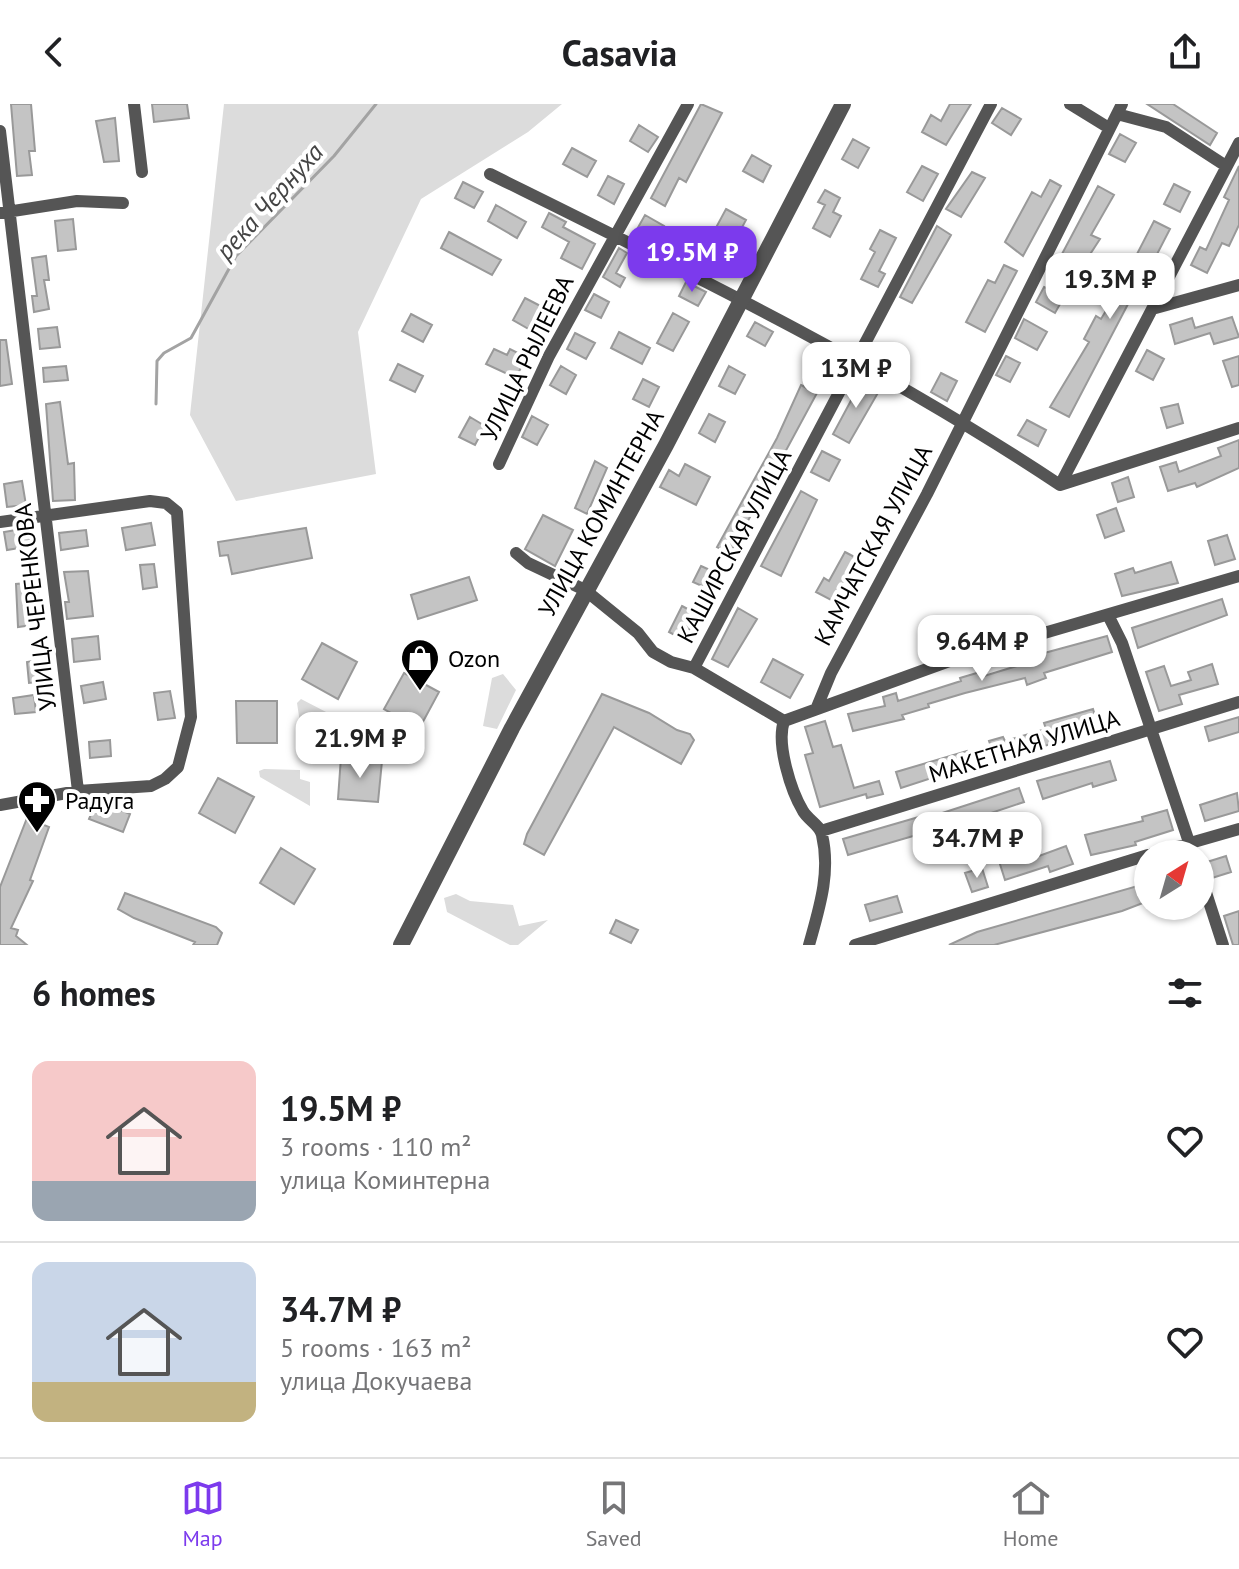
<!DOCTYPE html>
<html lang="en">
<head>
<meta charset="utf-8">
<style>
  body { margin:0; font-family:"PT Sans",sans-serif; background:#f2f2f2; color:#202124; height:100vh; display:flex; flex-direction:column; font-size:30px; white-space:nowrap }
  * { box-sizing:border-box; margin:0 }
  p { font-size:26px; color:#757577 }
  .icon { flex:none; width:44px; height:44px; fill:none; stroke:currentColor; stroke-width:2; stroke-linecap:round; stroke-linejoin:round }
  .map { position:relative; height:841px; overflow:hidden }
  .sheet { display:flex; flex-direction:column; background:#fff; flex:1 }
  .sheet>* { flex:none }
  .needle { width:52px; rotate:37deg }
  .fabs { position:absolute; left:1134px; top:736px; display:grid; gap:16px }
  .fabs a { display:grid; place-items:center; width:80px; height:80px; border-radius:50%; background:#fff; box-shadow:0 2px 6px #0004; font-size:40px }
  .price { position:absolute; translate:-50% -68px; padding:0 18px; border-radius:16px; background:#fff; color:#222; font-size:26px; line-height:52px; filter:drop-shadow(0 2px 4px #0008) }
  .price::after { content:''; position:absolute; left:50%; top:48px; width:24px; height:18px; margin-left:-12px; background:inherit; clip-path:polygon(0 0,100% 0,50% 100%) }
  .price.selected { background:#7c3aed; color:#fff }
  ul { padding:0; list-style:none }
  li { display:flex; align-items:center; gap:24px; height:200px; padding:0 32px }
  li+li { border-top:2px solid #e0e0e0 }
  li span { display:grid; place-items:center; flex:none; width:224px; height:160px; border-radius:16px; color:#555 }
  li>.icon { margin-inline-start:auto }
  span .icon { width:96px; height:96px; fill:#fffc; stroke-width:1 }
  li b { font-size:34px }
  h2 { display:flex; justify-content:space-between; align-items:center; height:96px; padding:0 32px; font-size:34px }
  header { display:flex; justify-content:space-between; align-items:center; height:104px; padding:0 32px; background:#fff; font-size:36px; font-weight:700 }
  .menu { display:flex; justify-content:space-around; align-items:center; height:112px; border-top:2px solid #e0e0e0; background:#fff; font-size:22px; color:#757577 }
  .menu a { display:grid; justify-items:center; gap:4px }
  .menu .selected { color:#7c3aed }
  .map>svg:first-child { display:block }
  .green { fill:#dcdcdc }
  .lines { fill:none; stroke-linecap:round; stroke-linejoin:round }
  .stream { stroke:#a3a3a3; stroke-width:3 }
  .building { fill:#c4c4c4; stroke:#999; stroke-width:2 }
  .minor { stroke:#555; stroke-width:12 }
  .tertiary { stroke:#555; stroke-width:16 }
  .labels { text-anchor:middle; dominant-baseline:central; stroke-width:8; stroke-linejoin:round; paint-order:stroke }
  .street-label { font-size:24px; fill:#000; stroke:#fff }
  .poi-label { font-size:24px; fill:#000; stroke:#fff; text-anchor:start }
  .water-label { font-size:26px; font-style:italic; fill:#444; stroke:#fff }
</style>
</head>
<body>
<header><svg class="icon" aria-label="back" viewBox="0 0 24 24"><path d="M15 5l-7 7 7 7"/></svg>Casavia<svg class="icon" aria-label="share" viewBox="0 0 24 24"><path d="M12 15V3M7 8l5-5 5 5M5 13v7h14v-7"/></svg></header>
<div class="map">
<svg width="1239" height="841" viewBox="0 0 1239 841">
  <rect width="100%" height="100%" fill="#fff"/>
  <!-- green -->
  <path class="green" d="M224,0H562L528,28L421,95L358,228L376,370L236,397L190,311Z
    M503,570L516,586L497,625L483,622L492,574Z
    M301,595L328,609L308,635L302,632L297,599Z
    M264,665L300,666V675L310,678V702L260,673L259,667Z
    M456,790L470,797L513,801L519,822L548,816L518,841H510L447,808L444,794Z"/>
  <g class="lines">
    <!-- stream -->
    <path class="stream" d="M156,300L157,257L164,249L191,234L236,152L334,52L376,0"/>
  </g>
  <!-- building -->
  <path class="building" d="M11,0H31L35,47H29L32,71L17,72Z
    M152,0H187L189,14L154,18Z
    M701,0L722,9L686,78L679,74L665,102L651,94Z
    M950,0H971L946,41L922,28L931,11L941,17Z
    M1147,0H1173L1217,29L1210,41Z
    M1002,4L1021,15L1011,31L992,19Z
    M115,14L119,57L104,58L96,17Z
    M639,21L658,33L648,48L630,37Z
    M1120,30L1136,39L1125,58L1109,50Z
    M853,35L869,44L858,64L842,55Z
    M572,44L596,57L587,73L563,60Z
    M752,51L771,62L763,78L743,67Z
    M922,62L938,70L923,97L907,88Z
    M1239,62V121L1229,142L1222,139L1207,169L1191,161L1200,143L1206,146L1229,96L1224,93Z
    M972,68L985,74L961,113L946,105Z
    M608,72L624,80L614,100L598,91Z
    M1050,76L1061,82L1023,152L1005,138L1032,88L1041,93Z
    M463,78L483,88L474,104L455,94Z
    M1174,80L1190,88L1180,108L1164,100Z
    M1098,82L1114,91L1091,131L1100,135L1072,178L1053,167Z
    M825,86L840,94L833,108L841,112L830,133L813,124L825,101L818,98Z
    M496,101L526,118L517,134L488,117Z
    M726,105L746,116L732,142L712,131Z
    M549,109L566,118L563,123L595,140L582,165L561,154L569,138L542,123Z
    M645,111L664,122L656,138L636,127Z
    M73,115L76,145L58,147L55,117Z
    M1154,117L1170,125L1154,156L1157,157L1144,182L1139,179L1069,313L1050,303L1089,238L1084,235L1096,212L1101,215L1119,185Z
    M937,122L951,131L912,199L900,193Z
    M880,126L896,134L879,167L885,170L878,183L861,175L875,148L870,145Z
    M449,128L501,156L492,171L441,144Z
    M693,141L722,156L714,172L685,157Z
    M619,144L627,149L616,169L625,174L620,183L603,173Z
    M46,152L49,176H44L49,205L34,208L32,192H37L32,154Z
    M1004,161L1017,167L985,228L966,218L988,176L995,179Z
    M686,178L706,188L698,202L679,192Z
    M1044,183L1064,193L1055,209L1036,198Z
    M594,190L609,198L601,214L585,206Z
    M525,194L552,208L539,231L513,216Z
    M673,209L689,218L673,247L657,239Z
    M411,210L432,221L423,238L402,227Z
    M1232,213L1239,233L1214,240L1210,229L1175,240L1170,221L1192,214L1195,224Z
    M1024,215L1047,228L1037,246L1015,234Z
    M755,218L773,228L765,242L747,232Z
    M57,223L60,243L40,245L38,225Z
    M619,228L650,244L642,260L611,244Z
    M575,229L595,239L586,255L567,245Z
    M0,236H6L12,280L0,282Z
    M494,245L507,251L510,245L526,253L516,274L486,260Z
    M1147,246L1164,255L1153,276L1136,267Z
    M1006,252L1020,259L1010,278L996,271Z
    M1239,252V281L1232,283L1223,257Z
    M398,260L423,272L415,288L390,276Z
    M66,262L68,276L44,278L43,264Z
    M561,262L576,271L566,290L550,281Z
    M729,262L745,271L735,290L719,282Z
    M941,269L957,277L947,297L931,288Z
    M643,275L659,283L649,303L633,295Z
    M856,275L879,287L849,339L833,330L854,291L850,288Z
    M801,281L817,289L730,450L717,443L777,334Z
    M60,298L68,360L74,359L75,396L53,397L46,300Z
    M1178,300L1183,319L1167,324L1161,304Z
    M709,310L725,318L715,338L699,329Z
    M532,312L548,321L537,341L522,333Z
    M470,313L485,322L475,341L459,333Z
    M1027,316L1046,326L1038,342L1018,331Z
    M1239,336V364L1197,383L1195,379L1168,387L1160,363L1176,358L1179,368L1221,352L1218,344Z
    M822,347L840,356L829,377L811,368Z
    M595,357L607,364L587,410L575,404Z
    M685,360L710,373L696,401L660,383L669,366L679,372Z
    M1128,373L1134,393L1118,398L1112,379Z
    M22,377L26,401L7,403L4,380Z
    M801,387L817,396L781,472L761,462Z
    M1116,404L1124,427L1105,434L1097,411Z
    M543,411L573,426L555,462L525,445Z
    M151,419L155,441L126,446L122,424Z
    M28,424L31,442L7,446L4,428Z
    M306,424L312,454L232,470L228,451L220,452L218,438Z
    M86,426L88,442L61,446L59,429Z
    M1227,431L1235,455L1215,461L1208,437Z
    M845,448L864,458L856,474L848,470L833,497L816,488L824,474L829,477Z
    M1171,458L1178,479L1122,492L1115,470L1133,464L1135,469Z
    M154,460L157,483L143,485L140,461Z
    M701,462L721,471L713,487L693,478Z
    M88,467L93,512L67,515L65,498H69L64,468Z
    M469,473L477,496L418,515L411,491Z
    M37,478L40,520L18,523L16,480Z
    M1222,495L1227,511L1138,544L1132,524Z
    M682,502L697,510L684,536L669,528Z
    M738,504L757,515L728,563L712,555Z
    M98,532L100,555L74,558L72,535Z
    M1107,532L1112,548L1044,569L1046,574L1027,581L1025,574L965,589L928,600L929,603L902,611L904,615L853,627L848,610L885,602L883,593L896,589L898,597L961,577L960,574L980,568L981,573L1020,561L1018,558L1037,551Z
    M322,539L357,558L338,595L302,575Z
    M43,555L46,577L29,579L27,558Z
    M773,555L803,571L790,594L761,578Z
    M1212,560L1218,580L1179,591L1182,600L1159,607L1146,568L1164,562L1171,582L1191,576L1188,568Z
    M404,569L439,588L419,625L384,605Z
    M103,578L106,595L84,599L81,582Z
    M170,587L175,614L158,616L154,589Z
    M602,590L649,609L677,626L690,630L694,636L681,660L614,623L544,751L524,740L527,730Z
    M34,591L36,608L15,610L13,594Z
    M236,597H277V639H237Z
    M1093,605L1099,625L996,657L989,637L1003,633L1005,637L1046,625L1044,619Z
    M1239,613V628L1209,637L1205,623Z
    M825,617L833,643L841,641L854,684L879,677L883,690L867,694L866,690L820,703L805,651L813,649L805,623Z
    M110,636L111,652L90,654L89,638Z
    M967,647L972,666L957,670L956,666L901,684L896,668Z
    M341,653L382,657L378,698L338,695Z
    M1110,657L1116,676L1093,683L1092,679L1043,695L1037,677Z
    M218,674L254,693L235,729L199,709Z
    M1019,684L1024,698L967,717L968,722L945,729L944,723L848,751L843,735L929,710L930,713Z
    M1237,689L1239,707L1205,717L1200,701Z
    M97,696L130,710L123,728L89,715Z
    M1167,706L1173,726L1135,738L1136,741L1091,751L1085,731L1143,717L1142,713Z
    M27,714L49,723L30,776L33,777L11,824L18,826L16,832L27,841H0V783Z
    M1066,742L1073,760L1050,768L1048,762L1005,776L999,757L1029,750L1031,755Z
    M281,744L315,765L294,800L260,779Z
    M1226,752L1231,768L1212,774L1207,758Z
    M982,764L988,783L972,788L965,769Z
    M1148,779V797L1122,807L994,841H949L977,828Z
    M125,789L216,823L222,829L217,841H193L195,838L134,814L118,805Z
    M897,792L902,808L870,817L865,801Z
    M1239,807V841H1233L1224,812Z
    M616,816L638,826L631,839L610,829Z"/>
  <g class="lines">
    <!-- minor -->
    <path class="minor" d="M134,0L142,68
      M1070,0L1109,24
      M1117,10L1166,23L1226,62
      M0,27L78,687
      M490,70C684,166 880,261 1060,381
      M0,109L77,97L123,99
      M1152,205L1239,181
      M499,360L549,252L688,0
      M1060,381L1239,39
      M1060,381L1239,324
      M0,418L150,397L166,399L177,408L191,613L178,663L165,675L151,682L78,687L0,701
      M516,449L528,459L585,486L638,529L653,548L671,558L694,564L784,617C776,640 791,687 803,707C808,716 820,721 822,731C831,769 819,805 809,841
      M1109,513L1122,539L1193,750
      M694,564L991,0
      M817,603L831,569L927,390L1122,0
      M784,617L952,556L1239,472
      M821,727L1239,598
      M1152,750L1239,725
      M1200,770L1223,841
      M855,841L1148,751"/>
    <!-- tertiary -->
    <path class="tertiary" d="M401,841L512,624L666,341L843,0"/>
  </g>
  <!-- icons -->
  <defs>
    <symbol id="shop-pin" viewBox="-11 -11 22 30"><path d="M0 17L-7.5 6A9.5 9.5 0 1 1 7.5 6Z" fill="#000" stroke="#fff"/><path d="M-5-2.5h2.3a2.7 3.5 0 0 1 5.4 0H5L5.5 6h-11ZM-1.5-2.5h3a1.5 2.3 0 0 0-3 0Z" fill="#fff"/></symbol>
    <symbol id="pharmacy-pin" viewBox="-11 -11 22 30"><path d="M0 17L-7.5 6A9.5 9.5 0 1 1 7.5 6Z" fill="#000" stroke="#fff"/><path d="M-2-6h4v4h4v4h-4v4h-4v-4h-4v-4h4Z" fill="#fff"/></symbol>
  </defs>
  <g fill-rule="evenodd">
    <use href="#shop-pin" x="398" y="532" width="44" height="60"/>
    <use href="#pharmacy-pin" x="15" y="674" width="44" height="60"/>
  </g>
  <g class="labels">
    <!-- street labels -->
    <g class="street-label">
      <text transform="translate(527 254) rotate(-64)">УЛИЦА РЫЛЕЕВА</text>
      <text transform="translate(601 409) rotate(-61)">УЛИЦА КОМИНТЕРНА</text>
      <text transform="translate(873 441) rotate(-62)">КАМЧАТСКАЯ УЛИЦА</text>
      <text transform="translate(734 442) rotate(-62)">КАШИРСКАЯ УЛИЦА</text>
      <text transform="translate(35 503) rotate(-97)">УЛИЦА ЧЕРЕНКОВА</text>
      <text transform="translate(1024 642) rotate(-17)">МАКЕТНАЯ УЛИЦА</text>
    </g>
    <!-- poi labels -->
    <g class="poi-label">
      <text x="448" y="554">Ozon</text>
      <text x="65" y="696">Радуга</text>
    </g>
    <!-- water labels -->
    <g class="water-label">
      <text transform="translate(269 97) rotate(-48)">река Чернуха</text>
    </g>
  </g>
</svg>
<div class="fabs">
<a><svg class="needle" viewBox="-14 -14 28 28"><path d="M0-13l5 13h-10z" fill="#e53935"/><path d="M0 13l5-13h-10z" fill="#757577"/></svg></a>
</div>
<b class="price selected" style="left:692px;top:190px">19.5M ₽</b>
<b class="price" style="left:1110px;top:217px">19.3M ₽</b>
<b class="price" style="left:856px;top:306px">13M ₽</b>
<b class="price" style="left:982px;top:579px">9.64M ₽</b>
<b class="price" style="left:360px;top:676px">21.9M ₽</b>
<b class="price" style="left:977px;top:776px">34.7M ₽</b>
</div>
<section class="sheet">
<h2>6 homes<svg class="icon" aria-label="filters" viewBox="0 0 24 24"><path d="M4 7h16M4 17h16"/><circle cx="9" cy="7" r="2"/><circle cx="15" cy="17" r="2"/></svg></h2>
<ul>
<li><span style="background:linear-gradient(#f6c9c9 75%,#9aa5b1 0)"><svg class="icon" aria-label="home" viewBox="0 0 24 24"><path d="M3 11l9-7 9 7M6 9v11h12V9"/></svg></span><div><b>19.5M ₽</b><p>3 rooms · 110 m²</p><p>улица Коминтерна</p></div><svg class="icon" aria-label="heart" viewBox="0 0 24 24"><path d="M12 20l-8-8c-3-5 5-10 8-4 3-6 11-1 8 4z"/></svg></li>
<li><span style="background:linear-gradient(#c9d6e8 75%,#c2b280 0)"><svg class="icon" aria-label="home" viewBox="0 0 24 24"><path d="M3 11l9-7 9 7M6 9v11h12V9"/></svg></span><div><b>34.7M ₽</b><p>5 rooms · 163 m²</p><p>улица Докучаева</p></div><svg class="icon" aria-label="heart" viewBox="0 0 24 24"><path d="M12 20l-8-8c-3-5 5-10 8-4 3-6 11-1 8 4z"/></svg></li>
</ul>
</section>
<nav class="menu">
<a class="selected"><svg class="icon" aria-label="map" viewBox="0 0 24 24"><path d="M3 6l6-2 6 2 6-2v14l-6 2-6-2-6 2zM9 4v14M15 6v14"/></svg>Map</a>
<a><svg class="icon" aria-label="saved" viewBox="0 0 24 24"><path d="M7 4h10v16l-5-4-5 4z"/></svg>Saved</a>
<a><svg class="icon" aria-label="home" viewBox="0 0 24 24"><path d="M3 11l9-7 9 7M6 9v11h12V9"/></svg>Home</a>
</nav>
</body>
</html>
